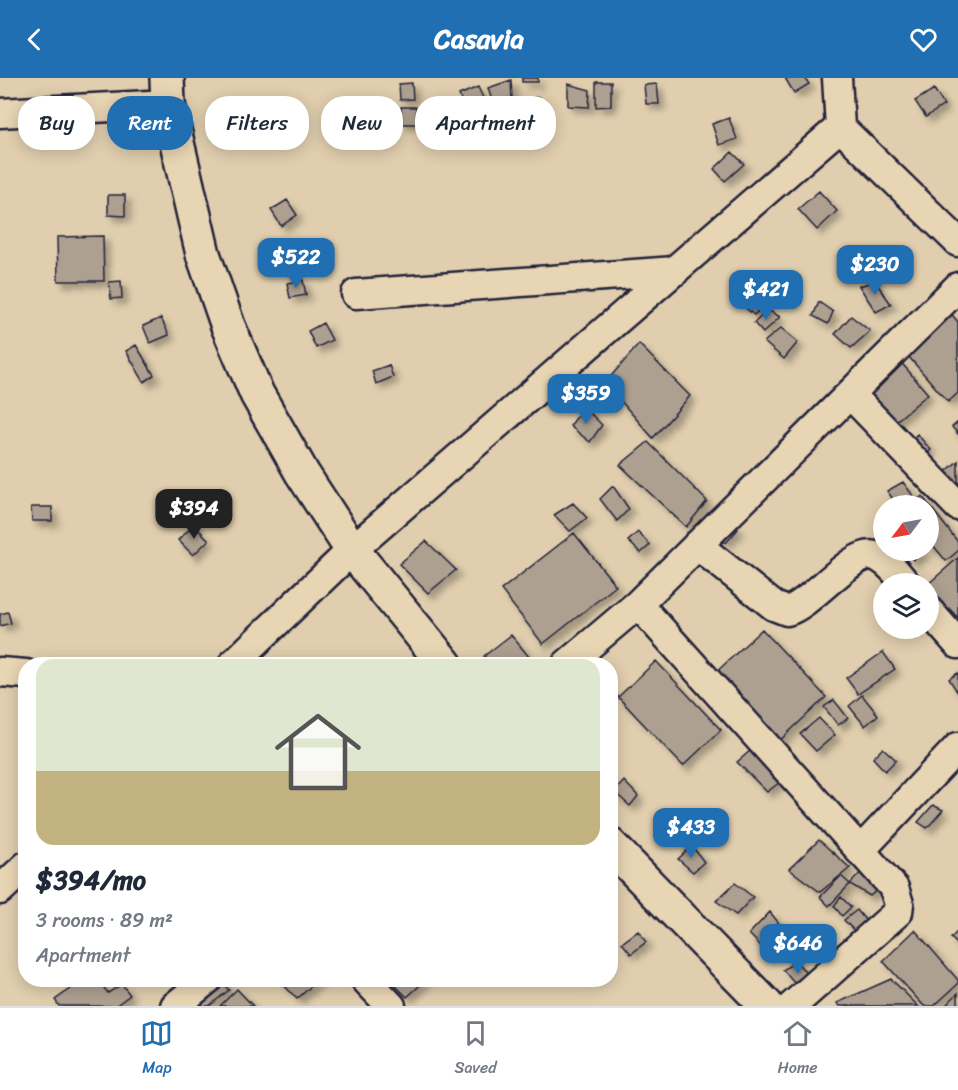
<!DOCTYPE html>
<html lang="en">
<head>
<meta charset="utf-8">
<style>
  body { margin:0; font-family:Sriracha,sans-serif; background:#f2f2f3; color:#1f2937; height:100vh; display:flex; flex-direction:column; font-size:22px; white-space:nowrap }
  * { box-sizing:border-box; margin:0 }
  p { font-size:20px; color:#747a83 }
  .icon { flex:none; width:33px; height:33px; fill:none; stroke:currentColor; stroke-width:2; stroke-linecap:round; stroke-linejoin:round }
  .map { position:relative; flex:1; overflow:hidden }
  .side { position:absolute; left:18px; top:579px; width:600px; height:330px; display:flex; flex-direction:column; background:#fff; border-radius:24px; box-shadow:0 3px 15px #0003 }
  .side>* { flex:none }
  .hud { position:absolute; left:18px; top:18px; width:600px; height:54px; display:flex; gap:12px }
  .needle { width:39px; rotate:238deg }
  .buttons { position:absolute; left:873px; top:417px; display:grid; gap:12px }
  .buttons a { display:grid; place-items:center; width:66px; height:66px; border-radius:50%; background:#fff; box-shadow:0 3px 15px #0003; font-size:30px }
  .price { position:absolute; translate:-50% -51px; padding:0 14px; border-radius:12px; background:#1f6fb2; color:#fff; font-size:20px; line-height:39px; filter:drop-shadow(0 2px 3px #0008) }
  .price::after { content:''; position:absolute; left:50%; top:36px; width:18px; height:14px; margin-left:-9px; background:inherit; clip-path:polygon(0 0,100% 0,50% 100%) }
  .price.active { background:#222; color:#fff }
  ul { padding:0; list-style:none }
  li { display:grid; align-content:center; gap:12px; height:318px; padding:0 18px }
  li span { display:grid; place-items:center; height:186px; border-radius:18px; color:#555 }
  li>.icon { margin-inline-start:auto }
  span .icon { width:108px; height:108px; fill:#fffc; stroke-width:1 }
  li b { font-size:26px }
  .pill { padding:0 21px; border-radius:24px; background:#fff; box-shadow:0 3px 15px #0003; font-size:21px; line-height:54px }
  .pill.active { background:#1f6fb2; color:#fff }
  header { display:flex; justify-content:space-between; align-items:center; height:78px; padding:0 18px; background:#1f6fb2; color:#fff; font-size:27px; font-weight:700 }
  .menu { display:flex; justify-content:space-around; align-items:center; height:84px; border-top:2px solid #e0e1e3; background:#fff; font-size:16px; color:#747a83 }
  .menu a { display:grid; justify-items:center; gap:3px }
  .menu .active { color:#1f6fb2 }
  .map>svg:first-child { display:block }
  .building { fill:#aea090; stroke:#22223b; stroke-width:1.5; filter:url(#shadow) }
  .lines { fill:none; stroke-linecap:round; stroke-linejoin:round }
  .street-casing { stroke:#22223b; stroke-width:33 }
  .secondary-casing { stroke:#22223b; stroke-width:38 }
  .street { stroke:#e8d5b3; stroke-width:28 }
  .secondary { stroke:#e8d5b3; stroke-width:33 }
</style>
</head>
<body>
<header><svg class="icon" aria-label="back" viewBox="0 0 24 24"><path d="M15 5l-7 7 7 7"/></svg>Casavia<svg class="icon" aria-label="heart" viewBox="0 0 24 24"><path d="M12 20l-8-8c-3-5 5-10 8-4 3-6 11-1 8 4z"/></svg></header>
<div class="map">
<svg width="958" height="928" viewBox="0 0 958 928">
  <defs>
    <filter id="shadow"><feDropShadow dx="5.5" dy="5.5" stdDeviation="3" flood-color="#0004"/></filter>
  </defs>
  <rect width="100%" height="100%" fill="#e0ceae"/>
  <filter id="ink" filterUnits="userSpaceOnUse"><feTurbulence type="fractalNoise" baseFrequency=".0167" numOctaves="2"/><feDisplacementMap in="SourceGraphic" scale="12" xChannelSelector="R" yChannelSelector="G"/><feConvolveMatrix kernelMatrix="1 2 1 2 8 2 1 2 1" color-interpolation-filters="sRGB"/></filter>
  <g filter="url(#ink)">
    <!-- building -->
    <path class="building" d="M522,0H538V4H522Z
      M785,0H805L809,6L794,15Z
      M511,2L512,21L493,26L488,10Z
      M596,4H611V28L596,29Z
      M412,5L413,21L400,22L399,6Z
      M568,6L590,12L589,29L568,28Z
      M657,6L659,26H646L644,7Z
      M478,9L485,24L465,32L459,17Z
      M934,11L944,27L926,39L915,23Z
      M539,19L541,37L525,39L523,21Z
      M401,29H416L417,46H402Z
      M729,40L737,61L719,67L712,46Z
      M732,74L744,86L725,103L714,91Z
      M819,113L837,133L817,152L798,131Z
      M108,117H125V138L108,137Z
      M287,122L297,137L281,148L271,132Z
      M103,158L104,203H58L57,159Z
      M303,202L306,217L290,220L287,205Z
      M121,203L122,220L111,221L109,204Z
      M875,203L891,226L876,234L859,208Z
      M750,218L766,225L754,237L742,227Z
      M819,224L833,234L828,246L813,238Z
      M768,232L780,239L763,255L754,245Z
      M949,233L958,244V315L948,324L903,272Z
      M851,238L870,253L851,270L835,256Z
      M161,240L169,257L150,265L143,248Z
      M323,245L332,262L316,270L308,253Z
      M781,250L798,264L784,281L764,264Z
      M639,266L690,318L653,360L605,305Z
      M136,267L154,297L144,304L126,273Z
      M899,282L928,316L889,349L860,316Z
      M389,287L393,299L376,306L372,293Z
      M584,329L602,347L590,364L570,348Z
      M958,344V356L952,349Z
      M917,356L931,372L922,380L909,364Z
      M648,364L707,423L686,449L620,387Z
      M958,383V413L943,396Z
      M903,404L914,419L903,428H898L887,413Z
      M613,408L629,431L617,443L600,421Z
      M922,418L958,464V473L946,483L932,466L928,469V428H911Z
      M573,425L587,440L570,453L554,437Z
      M31,429H52V443H32Z
      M728,442L738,451L726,465L716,455Z
      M194,447L209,462L193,477L178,462Z
      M638,454L650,467L641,475L628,463Z
      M574,455L616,508L543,566L501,512Z
      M426,463L456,492L428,515L399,486Z
      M905,472H925L913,482Z
      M958,480V540L949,530L942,537L928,521V506Z
      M8,534L11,545L0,548V536Z
      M762,551L826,619L775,667L711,599Z
      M511,557L535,586H491L484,578Z
      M883,574L895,591L858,616L846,600Z
      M656,583L721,652L683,688L618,619Z
      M958,595V615L949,601Z
      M862,617L878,637L865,648L849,628Z
      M834,622L848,640L838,647L824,629Z
      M819,640L835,657L816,673L800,656Z
      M883,670L896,682L885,693L873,680Z
      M751,672L780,704L767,714L737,684Z
      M624,703L638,718L630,728L614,714Z
      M933,727L943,732L927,750L918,744Z
      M819,762L850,790L820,814L789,791Z
      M692,768L704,784L693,794L678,781Z
      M863,792L882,807L870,818L850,806Z
      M841,798L850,806L829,828L820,819Z
      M735,805L753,819L736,837L716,823Z
      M841,819L851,829L842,838L834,828Z
      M857,832L870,848L859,858L844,842Z
      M770,834L789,858L769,876L749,856Z
      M915,852L958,902V906L934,928H924L883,883Z
      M638,853L646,864L631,876L622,865Z
      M958,853V867L951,860Z
      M796,883L812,902L800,912L783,892Z
      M891,901L918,928H840L837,925Z
      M68,902H82L85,907L92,902H98L108,915L122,906L130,917L115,928H59L55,922L73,909Z
      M220,902L229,912L209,928H192Z
      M279,902H318L297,921Z
      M401,902H426L407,919L395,907Z
      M237,911L253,928H220Z
      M958,915V928H945Z"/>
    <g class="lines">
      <defs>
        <path id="street" d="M837,0L840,49L958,164
          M0,35L168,26
          M356,216L675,193
          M850,316L958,428
          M697,467L774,528L787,533C811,527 854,470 875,478C887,482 898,496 906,506
          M638,526L894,810L899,826L898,834L792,928
          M928,532L958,566
          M233,586L352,472L840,49
          M567,586L638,526L958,209
          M0,594L26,596
          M860,773L958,669
          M0,812L26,788
          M366,902L391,928
          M175,928L207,902"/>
        <path id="secondary" d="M167,0L168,26L203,176L228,248L257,316L302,395L352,472L445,586
          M610,767L767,928"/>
      </defs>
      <!-- street casing -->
      <use href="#street" class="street-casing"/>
      <!-- secondary casing -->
      <use href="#secondary" class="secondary-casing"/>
      <!-- street -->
      <use href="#street" class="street"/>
      <!-- secondary -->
      <use href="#secondary" class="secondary"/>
    </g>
  </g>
</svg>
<div class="buttons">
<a><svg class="needle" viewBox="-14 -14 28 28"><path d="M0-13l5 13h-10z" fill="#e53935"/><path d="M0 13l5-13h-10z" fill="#747a83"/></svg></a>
<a><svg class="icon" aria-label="layers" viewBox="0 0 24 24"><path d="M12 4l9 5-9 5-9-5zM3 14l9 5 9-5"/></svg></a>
</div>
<b class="price" style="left:296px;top:211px">$522</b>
<b class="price" style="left:875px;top:218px">$230</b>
<b class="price" style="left:766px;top:243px">$421</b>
<b class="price" style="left:586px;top:347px">$359</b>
<b class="price active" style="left:194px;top:462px">$394</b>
<b class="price" style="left:691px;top:781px">$433</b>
<b class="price" style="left:798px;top:897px">$646</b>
<div class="hud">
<a class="pill">Buy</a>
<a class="pill active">Rent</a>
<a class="pill">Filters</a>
<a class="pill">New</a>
<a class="pill">Apartment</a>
</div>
<section class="side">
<ul>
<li><span style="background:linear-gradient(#dfe7d0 60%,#c2b280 0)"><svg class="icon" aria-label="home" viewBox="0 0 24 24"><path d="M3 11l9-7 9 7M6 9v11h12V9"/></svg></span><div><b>$394/mo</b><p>3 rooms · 89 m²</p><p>Apartment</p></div></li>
</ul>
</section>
</div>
<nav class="menu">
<a class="active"><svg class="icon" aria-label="map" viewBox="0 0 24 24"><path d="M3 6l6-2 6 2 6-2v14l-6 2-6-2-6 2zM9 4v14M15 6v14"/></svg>Map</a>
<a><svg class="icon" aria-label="saved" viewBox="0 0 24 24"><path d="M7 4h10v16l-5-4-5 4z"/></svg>Saved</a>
<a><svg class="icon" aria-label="home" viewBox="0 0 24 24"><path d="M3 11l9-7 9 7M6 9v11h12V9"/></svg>Home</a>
</nav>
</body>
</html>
